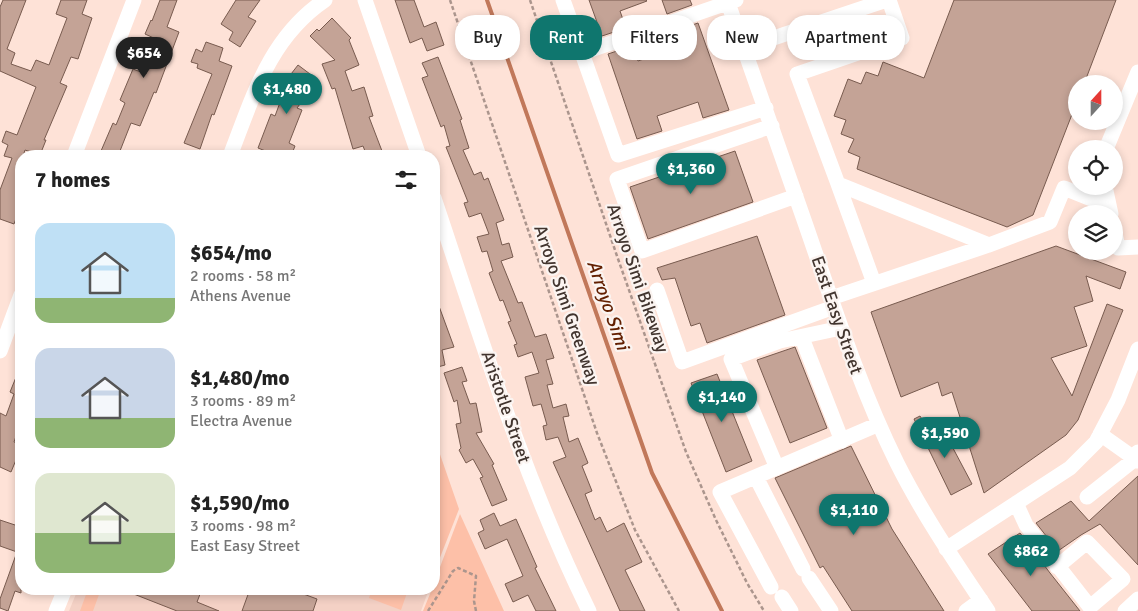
<!DOCTYPE html>
<html lang="en">
<head>
<meta charset="utf-8">
<style>
  body { margin:0; font-family:Signika,sans-serif; background:#f2f2f2; color:#222; height:100vh; display:flex; flex-direction:column; font-size:19px; white-space:nowrap }
  * { box-sizing:border-box; margin:0 }
  p { font-size:16px; color:#767676 }
  .icon { flex:none; width:28px; height:28px; fill:none; stroke:currentColor; stroke-width:2; stroke-linecap:round; stroke-linejoin:round }
  .map { position:relative; flex:1; overflow:hidden }
  .drawer { position:absolute; left:15px; top:150px; width:425px; height:445px; display:flex; flex-direction:column; background:#fff; border-radius:20px; box-shadow:0 2px 8px #0003 }
  .drawer>* { flex:none }
  .hud { position:absolute; left:455px; top:15px; width:475px; height:45px; display:flex; gap:10px }
  .needle { width:32px; rotate:21deg }
  .buttons { position:absolute; left:1068px; top:75px; display:grid; gap:10px }
  .buttons a { display:grid; place-items:center; width:55px; height:55px; border-radius:50%; background:#fff; box-shadow:0 2px 8px #0003; font-size:25px }
  .price { position:absolute; translate:-50% -42px; padding:0 11px; border-radius:18px; background:#0f766e; color:#fff; font-size:16px; line-height:32px; filter:drop-shadow(0 1px 2px #0008) }
  .price::after { content:''; position:absolute; left:50%; top:30px; width:15px; height:11px; margin-left:-8px; background:inherit; clip-path:polygon(0 0,100% 0,50% 100%) }
  .price.on { background:#222; color:#fff }
  ul { padding:0; list-style:none }
  li { display:flex; align-items:center; gap:15px; height:125px; padding:0 20px }
  li span { display:grid; place-items:center; flex:none; width:140px; height:100px; border-radius:15px; color:#555 }
  li>.icon { margin-inline-start:auto }
  span .icon { width:60px; height:60px; fill:#fffc; stroke-width:1 }
  li b { font-size:21px }
  h2 { display:flex; justify-content:space-between; align-items:center; height:60px; padding:0 20px; font-size:21px }
  .pill { padding:0 18px; border-radius:20px; background:#fff; box-shadow:0 2px 8px #0003; font-size:18px; line-height:45px }
  .pill.on { background:#0f766e; color:#fff }
  .map>svg:first-child { display:block }
  .built { fill:#f4d1c5 }
  .green { fill:#fdc0a8 }
  .lines { fill:none; stroke-linecap:round; stroke-linejoin:round }
  .stream { stroke:#c1785a; stroke-width:4 }
  .building { fill:#c4a396; stroke:#785b4f }
  .path { stroke:#ab958d; stroke-width:2.5; stroke-dasharray:4 2.5; stroke-linecap:butt }
  .minor { stroke:#fff; stroke-width:15 }
  .labels { text-anchor:middle; dominant-baseline:central; stroke-width:4.5; stroke-linejoin:round; paint-order:stroke }
  .street-label { font-size:18px; fill:#41342e; stroke:#fbf4f1 }
  .water-label { font-size:19px; font-style:italic; fill:#621f00; stroke:#fbf4f1 }
</style>
</head>
<body>
<div class="map">
<svg width="1138" height="611" viewBox="0 0 1138 611">
  <rect width="100%" height="100%" fill="#fee2d7"/>
  <!-- built -->
  <path class="built" d="M78,589H429L421,611H69Z"/>
  <!-- green -->
  <path class="green" d="M434,437L459,509L434,573Z
    M460,514L504,611H423L432,589H434V583Z
    M88,589H101L93,611H80Z
    M372,589H406L408,590L401,610L369,598Z"/>
  <g class="lines">
    <!-- stream -->
    <path class="stream" d="M487,0L652,473L722,611"/>
  </g>
  <!-- building -->
  <path class="building" d="M3,0H26L7,49L15,53L11,64L31,71L36,60L49,65L67,18L56,14L61,0H87L82,14L92,18L78,59L71,57L60,83L67,86L44,140H46L40,155L25,150L23,156H21L18,170L21,171V205L14,224L0,219V190L12,158L4,156L8,145L2,142L6,131L17,135L36,87L0,71V7Z
    M160,0H177L167,27L179,32L156,93L154,92L140,126L131,123L118,156H115L101,151L113,123L116,125L125,103L120,100L133,69L146,74L154,53L151,51L156,39L145,34L151,20L152,21Z
    M236,0H260L248,17L256,21L240,47L229,40L233,32L221,24Z
    M395,0H414L424,27L436,22L444,45L427,51L422,38L410,43Z
    M589,0H646L647,1L620,11L626,28L602,36Z
    M662,0H690L692,5L667,14Z
    M954,0H1116L1084,84H1076V104L1033,215L1007,227L857,169L860,157L848,152L854,139L841,134L846,120L834,116L848,79L861,84L866,72L878,76L883,62L924,78Z
    M332,18L351,38L349,40L359,65L345,71L352,91L364,87L373,116L369,117L382,151L370,156H367L363,146L353,149L335,88L332,89L322,64L335,60L310,36L317,29L319,31Z
    M698,23L729,110L703,118L698,102L657,116L662,131L637,139L608,54L632,46L638,61L677,47L672,32Z
    M206,42L223,48L219,61L232,66L214,115L212,114L200,149L184,143L212,74L197,68L198,64L191,62L196,49L202,52Z
    M438,57L462,119L460,120L469,148L463,150L474,175L481,172L484,180L488,178L504,220L496,223L502,245L509,243L513,257L501,261L518,303L522,302L535,337L546,334L554,358L546,360L553,384L547,385L553,408L566,404L569,416L563,417L569,442L578,438L588,463L582,466L592,491L585,494L595,520L600,517L607,532L624,523L642,562L625,570L645,611H620L553,462L566,457L558,437L546,440L543,426L547,425L541,404L533,406L525,377L539,373L532,352L518,357L514,345L517,344L508,322L511,321L503,300L500,301L489,273L493,271L487,251L482,252L477,237L489,234L481,213L469,217L464,203L468,202L446,147L450,146L444,125L441,127L422,78L428,76L422,63Z
    M298,65L318,80L297,108L302,110L289,143L295,146L291,156H266L268,152L258,148L271,114L275,116L285,89L281,87Z
    M735,151L753,202L648,239L630,187Z
    M757,236L785,315L707,343L700,323L691,326L675,278L662,280L657,268Z
    M1056,246L1126,272L1120,289L1086,276L1093,301L1074,307L1087,346L1051,358L1072,396L1107,304L1123,310L1078,420L1066,435L984,493L952,392L942,396L938,382L901,397L871,312Z
    M434,298H436L454,347L442,350L445,365L434,368V334H435Z
    M795,347L827,428L790,443L757,360Z
    M21,365V422L14,442L21,445V448L11,472L0,467V413L6,416L14,394L10,392Z
    M462,367L467,381L462,382L470,404L476,403L482,432L476,433L494,464L492,465L507,500L492,506L480,478L483,477L473,459L466,463L459,450L461,448L456,424L461,423L457,400L454,402L444,373Z
    M717,374L752,461L726,472L691,383Z
    M920,416L931,433L935,431L940,438L946,435L972,484L951,495L914,419Z
    M851,446L892,529L944,611H852L823,566L820,568L775,478Z
    M1138,476V565L1100,524L1081,535L1058,551L1036,523L1071,501L1089,521Z
    M494,513L500,526L516,519L537,567L535,568L556,611H536L528,595L513,602L505,584L523,576L507,539L485,549L478,533L484,530L480,520Z
    M0,520L21,527V593L15,591L8,611L0,608V599L17,552L0,546Z
    M1020,533L1050,573L1080,611H1032L988,554Z
    M121,589H202L197,602L219,611H177Z
    M250,589H290L317,599L313,611H242Z"/>
  <g class="lines">
    <!-- path -->
    <path class="path" d="M450,0L597,433L635,530L679,611
      M530,0L617,256L686,452L716,520L747,583L764,611
      M428,611L453,571L458,568L476,576L474,601L476,611"/>
    <!-- minor -->
    <path class="minor" d="M365,0L419,156
      M563,0L582,53
      M727,0C752,73 778,144 803,217C832,300 858,384 897,463C923,515 956,563 988,611
      M736,0L582,53L618,155L766,108
      M744,48L887,0
      M772,126L617,179L642,251L796,196
      M1106,149L1138,72
      M74,156L134,0
      M230,156C253,97 269,38 325,0
      M838,184L874,283
      M1105,186L1111,214
      M434,198C481,338 524,479 589,611
      M1114,228L1118,248L1138,247
      M989,245L1050,222L1064,188L1109,206
      M657,290L682,362L834,307
      M831,298L989,245L838,184L797,74L902,38L889,0
      M802,338L842,441
      M0,351L21,295
      M1100,434L1138,461
      M777,468L731,359L780,341L841,328
      M756,477L803,569
      M1087,497L1135,459L1138,452
      M1016,503L1026,525L1090,607L1123,579L1087,542L1057,567
      M946,549L1070,468L1096,442L1118,400L1138,349
      M809,578L831,611
      M771,587L720,492L879,424
      M782,597L791,611
      M56,611L65,589
      M966,611L981,600
      M1125,611L1138,599"/>
  </g>
  <g class="labels">
    <!-- street labels -->
    <g class="street-label">
      <text transform="translate(638 278) rotate(71)">Arroyo Simi Bikeway</text>
      <text transform="translate(567 305) rotate(71)">Arroyo Simi Greenway</text>
      <text transform="translate(837 315) rotate(71)">East Easy Street</text>
      <text transform="translate(506 407) rotate(71)">Aristotle Street</text>
    </g>
    <!-- water labels -->
    <g class="water-label">
      <text transform="translate(608 305) rotate(71)">Arroyo Simi</text>
    </g>
  </g>
</svg>
<div class="buttons">
<a><svg class="needle" viewBox="-14 -14 28 28"><path d="M0-13l5 13h-10z" fill="#e53935"/><path d="M0 13l5-13h-10z" fill="#767676"/></svg></a>
<a><svg class="icon" aria-label="locate" viewBox="0 0 24 24"><circle cx="12" cy="12" r="6"/><path d="M12 2v4M12 18v4M2 12h4M18 12h4"/></svg></a>
<a><svg class="icon" aria-label="layers" viewBox="0 0 24 24"><path d="M12 4l9 5-9 5-9-5zM3 14l9 5 9-5"/></svg></a>
</div>
<b class="price on" style="left:144px;top:79px">$654</b>
<b class="price" style="left:287px;top:115px">$1,480</b>
<b class="price" style="left:691px;top:195px">$1,360</b>
<b class="price" style="left:722px;top:423px">$1,140</b>
<b class="price" style="left:945px;top:459px">$1,590</b>
<b class="price" style="left:854px;top:536px">$1,110</b>
<b class="price" style="left:1031px;top:577px">$862</b>
<div class="hud">
<a class="pill">Buy</a>
<a class="pill on">Rent</a>
<a class="pill">Filters</a>
<a class="pill">New</a>
<a class="pill">Apartment</a>
</div>
<section class="drawer">
<h2>7 homes<svg class="icon" aria-label="filters" viewBox="0 0 24 24"><path d="M4 7h16M4 17h16"/><circle cx="9" cy="7" r="2"/><circle cx="15" cy="17" r="2"/></svg></h2>
<ul>
<li><span style="background:linear-gradient(#bfe0f5 75%,#8fb573 0)"><svg class="icon" aria-label="home" viewBox="0 0 24 24"><path d="M3 11l9-7 9 7M6 9v11h12V9"/></svg></span><div><b>$654/mo</b><p>2 rooms · 58 m²</p><p>Athens Avenue</p></div></li>
<li><span style="background:linear-gradient(#c9d6e8 70%,#8fb573 0)"><svg class="icon" aria-label="home" viewBox="0 0 24 24"><path d="M3 11l9-7 9 7M6 9v11h12V9"/></svg></span><div><b>$1,480/mo</b><p>3 rooms · 89 m²</p><p>Electra Avenue</p></div></li>
<li><span style="background:linear-gradient(#dfe7d0 60%,#8fb573 0)"><svg class="icon" aria-label="home" viewBox="0 0 24 24"><path d="M3 11l9-7 9 7M6 9v11h12V9"/></svg></span><div><b>$1,590/mo</b><p>3 rooms · 98 m²</p><p>East Easy Street</p></div></li>
</ul>
</section>
</div>
</body>
</html>
